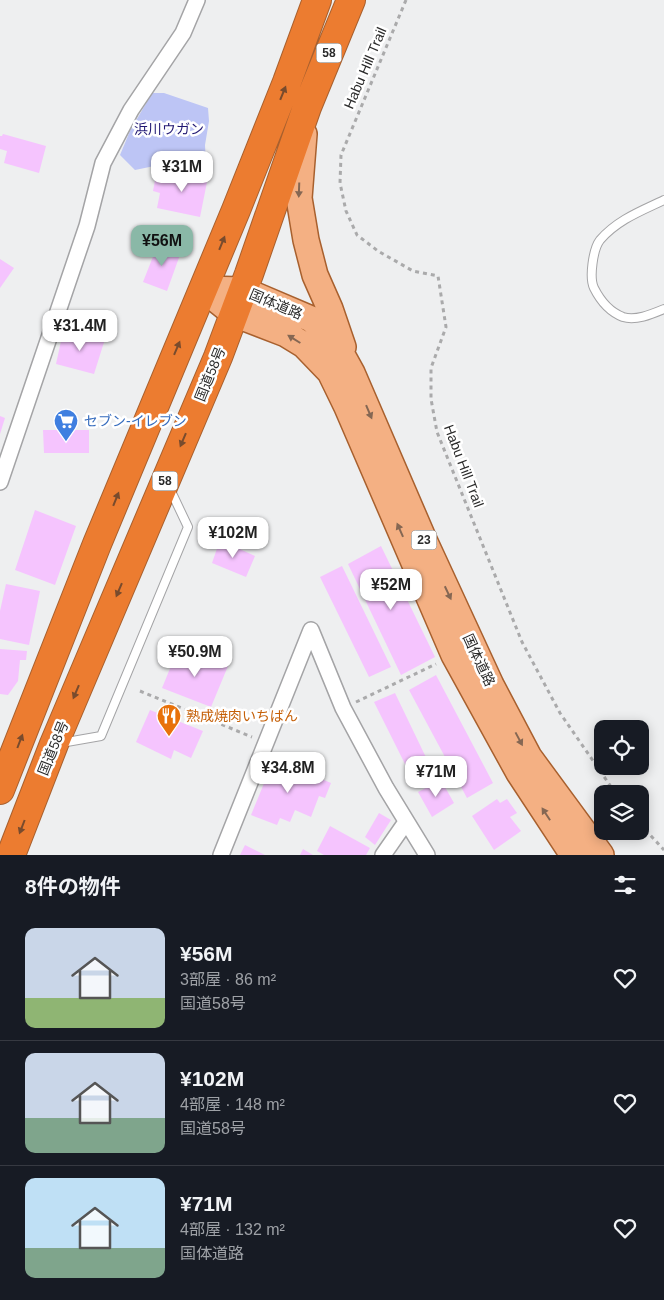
<!DOCTYPE html>
<html lang="ja">
<head>
<meta charset="utf-8">
<style>
  body { margin:0; font-family:Arial,"Noto Sans JP",sans-serif; background:#20242c; color:#f1f3f6; height:100vh; display:flex; flex-direction:column; font-size:19px; white-space:nowrap }
  * { box-sizing:border-box; margin:0 }
  p { font-size:16px; color:#9ea1a6 }
  .icon { flex:none; width:28px; height:28px; fill:none; stroke:currentColor; stroke-width:2; stroke-linecap:round; stroke-linejoin:round }
  .map { position:relative; height:855px; overflow:hidden }
  .sheet { display:flex; flex-direction:column; background:#171b24; flex:1 }
  .sheet>* { flex:none }
  .tools { position:absolute; left:594px; top:720px; display:grid; gap:10px }
  .tools a { display:grid; place-items:center; width:55px; height:55px; border-radius:10px; background:#171b24; box-shadow:0 2px 12px #0003; font-size:25px }
  .price { position:absolute; translate:-50% -42px; padding:0 11px; border-radius:10px; background:#fff; color:#222; font-size:16px; line-height:32px; filter:drop-shadow(0 1px 2px #0008) }
  .price::after { content:''; position:absolute; left:50%; top:30px; width:15px; height:11px; margin-left:-8px; background:inherit; clip-path:polygon(0 0,100% 0,50% 100%) }
  .price.on { background:#8ab8a7; color:#111 }
  ul { padding:0; list-style:none }
  li { display:flex; align-items:center; gap:15px; height:125px; padding:0 25px }
  li+li { border-top:1px solid #363941 }
  li span { display:grid; place-items:center; flex:none; width:140px; height:100px; border-radius:10px; color:#555 }
  li>.icon { margin-inline-start:auto }
  span .icon { width:60px; height:60px; fill:#fffc; stroke-width:1 }
  li b { font-size:21px }
  h2 { display:flex; justify-content:space-between; align-items:center; height:60px; padding:0 25px; font-size:21px }
  .map>svg:first-child { display:block }
  .green { fill:#bdc5f5 }
  .building { fill:#f5c4fe }
  .lines { fill:none; stroke-linecap:round; stroke-linejoin:round }
  .lane-casing { stroke:#a4a4a6; stroke-width:10 }
  .street-casing { stroke:#a4a4a6; stroke-width:18 }
  .primary-casing { stroke:#a8602e; stroke-width:28 }
  .highway-casing { stroke:#a8602e; stroke-width:30 }
  .path { stroke:#aaaaab; stroke-width:3; stroke-dasharray:4 4; stroke-linecap:butt }
  .lane { stroke:#fff; stroke-width:8 }
  .street { stroke:#fff; stroke-width:15 }
  .primary { stroke:#f4b083; stroke-width:25 }
  .highway { stroke:#ec7c30; stroke-width:28 }
  .oneway { fill:#784b2d }
  .oneway2 { fill:#856753 }
  .labels { text-anchor:middle; dominant-baseline:central; stroke-width:5; stroke-linejoin:round; paint-order:stroke }
  .shield { fill:#fff; stroke:#6b6b6b; stroke-width:1 }
  .shield-label { font-size:12px; font-weight:bold; fill:#2b2b2b }
  .street-label { font-size:14px; fill:#2b2b2b; stroke:#fff }
  .park-label { font-size:14px; fill:#211873; stroke:#fff }
  .shop-label { font-size:14px; fill:#366cbe; stroke:#fff; text-anchor:start }
  .food-label { font-size:14px; fill:#c56008; stroke:#fff; text-anchor:start }
</style>
</head>
<body>
<div class="map">
<svg width="664" height="855" viewBox="0 0 664 855">
  <rect width="100%" height="100%" fill="#eeeff0"/>
  <!-- green -->
  <path class="green" d="M152,93H164L208,108L209,121L205,145L206,164L185,158L177,173L159,165L135,170L120,155L130,131Z"/>
  <!-- building -->
  <path class="building" d="M3,134L46,146L39,173L4,163L7,151L0,149V136H2Z
    M187,168L197,170L196,175L208,177L200,217L157,208L160,193L153,191L156,175L179,180L181,172L186,173Z
    M158,244L181,252L167,291L143,282Z
    M0,259L14,268L0,288Z
    M63,332L105,339L94,374L56,364Z
    M0,416L5,418L0,434Z
    M43,430H89V453H44Z
    M35,510L76,526L55,585L15,570Z
    M220,540L255,556L246,577L212,563Z
    M381,546L435,657L401,675L348,564Z
    M342,566L391,667L369,677L320,577Z
    M6,584L40,591L29,645L0,639V611Z
    M0,649L27,651L26,660H20L18,681L8,695L0,694Z
    M178,649L228,666L211,707L162,688Z
    M436,675L493,783L467,798L409,690Z
    M395,693L434,774L415,784L374,702Z
    M150,710L203,731L191,758L174,750L171,759L136,742Z
    M274,759L331,783L325,798L319,796L311,817L295,810L290,822L280,818L277,825L251,815Z
    M441,780L454,803L432,817L418,792Z
    M497,799L500,803L507,799L517,813L510,817L521,831L494,850L472,816Z
    M379,813L391,820L375,845L365,837Z
    M330,826L370,848L366,855H324L317,851Z
    M245,845L265,855H240Z
    M303,849L313,855H300Z"/>
  <g class="lines">
    <defs>
      <path id="lane" d="M664,200C641,211 617,220 600,240C593,249 589,278 594,288C600,300 610,312 623,317C636,321 652,314 664,309
        M61,743L101,736L188,527L170,489"/>
      <path id="street" d="M0,482L87,226L103,163L131,110L183,33L197,0
        M221,855L311,630L343,708L386,788L427,855
        M383,855L406,822"/>
      <path id="primary" d="M304,134L299,198L306,240L315,275L330,309L343,347
        M204,289L243,290L311,319L327,333L341,353L352,373L424,540L491,685L529,757L601,855
        M219,302L234,314L286,334L304,345L330,372L347,407L454,655L519,773L573,855"/>
      <path id="highway" d="M0,790L97,544L236,210L287,82L317,0
        M11,855L54,744L218,357L249,274L307,107L351,0"/>
    </defs>
    <!-- lane casing -->
    <use href="#lane" class="lane-casing"/>
    <!-- street casing -->
    <use href="#street" class="street-casing"/>
    <!-- primary casing -->
    <use href="#primary" class="primary-casing"/>
    <!-- highway casing -->
    <use href="#highway" class="highway-casing"/>
    <!-- path -->
    <path class="path" d="M406,0L341,155L340,183L346,211L357,235L378,251L413,271L438,276L446,327L431,368V399L437,432L522,642L560,713L616,794
      M140,691L252,737
      M356,702L436,664
      M640,824L664,850"/>
    <!-- lane -->
    <use href="#lane" class="lane"/>
    <!-- street -->
    <use href="#street" class="street"/>
    <!-- primary -->
    <use href="#primary" class="primary"/>
    <!-- highway -->
    <use href="#highway" class="highway"/>
  </g>
  <!-- one-way arrows -->
  <defs><path id="oneway-solid" d="M-6-.8H1V-3.2L6.5 0L1 3.2V.8H-6Z" transform="scale(1.25)"/></defs>
  <g class="oneway">
    <use href="#oneway-solid" transform="translate(283 93) rotate(-68)"/>
    <use href="#oneway-solid" transform="translate(222 243) rotate(-68)"/>
    <use href="#oneway-solid" transform="translate(177 348) rotate(-67)"/>
    <use href="#oneway-solid" transform="translate(183 440) rotate(113)"/>
    <use href="#oneway-solid" transform="translate(116 499) rotate(-68)"/>
    <use href="#oneway-solid" transform="translate(119 590) rotate(113)"/>
    <use href="#oneway-solid" transform="translate(76 692) rotate(113)"/>
    <use href="#oneway-solid" transform="translate(20 741) rotate(-69)"/>
    <use href="#oneway-solid" transform="translate(22 827) rotate(111)"/>
  </g>
  <g class="oneway2">
    <use href="#oneway-solid" transform="translate(299 190) rotate(92)"/>
    <use href="#oneway-solid" transform="translate(294 339) rotate(-148)"/>
    <use href="#oneway-solid" transform="translate(369 412) rotate(67)"/>
    <use href="#oneway-solid" transform="translate(400 530) rotate(-114)"/>
    <use href="#oneway-solid" transform="translate(448 593) rotate(65)"/>
    <use href="#oneway-solid" transform="translate(519 739) rotate(62)"/>
    <use href="#oneway-solid" transform="translate(546 814) rotate(-123)"/>
  </g>
  <!-- icons -->
  <defs>
    <symbol id="supermarket-pin" viewBox="-11 -11 22 30"><path d="M0 17L-7.5 6A9.5 9.5 0 1 1 7.5 6Z" fill="#3f7fe0" stroke="#fff"/><path d="M-6-5.5h2.5l.6 2H6L4.5 2H-2.5L-4.4-4H-6ZM-1.5 3.2a1.3 1.3 0 1 0 .1 0ZM3 3.2a1.3 1.3 0 1 0 .1 0Z" fill="#fff"/></symbol>
    <symbol id="restaurant-pin" viewBox="-11 -11 22 30"><path d="M0 17L-7.5 6A9.5 9.5 0 1 1 7.5 6Z" fill="#e8710a" stroke="#fff"/><path d="M-5-6h1v4h1v-4h1v4h1v-4h1v5L-1.5 .5V6h-2V.5L-5-1ZM5-6V6H3V1.5H1.5Q1.5-4 5-6Z" fill="#fff"/></symbol>
  </defs>
  <g fill-rule="evenodd">
    <use href="#supermarket-pin" x="52" y="407" width="28" height="38"/>
    <use href="#restaurant-pin" x="155" y="702" width="28" height="38"/>
  </g>
  <g class="labels">
    <!-- shield labels -->
    <g class="shield">
      <rect x="316.5" y="43.5" width="25" height="19" rx="4"/>
      <rect x="152.5" y="471.5" width="25" height="19" rx="4"/>
      <rect x="411.5" y="530.5" width="25" height="19" rx="4"/>
    </g>
    <g class="shield-label">
      <text x="329" y="53">58</text>
      <text x="165" y="481">58</text>
      <text x="424" y="540">23</text>
    </g>
    <!-- street labels -->
    <g class="street-label">
      <text transform="translate(365 68) rotate(-67)">Habu Hill Trail</text>
      <text transform="translate(276 304) rotate(23)">国体道路</text>
      <text transform="translate(210 374) rotate(-68)">国道58号</text>
      <text transform="translate(464 466) rotate(69)">Habu Hill Trail</text>
      <text transform="translate(479 660) rotate(65)">国体道路</text>
      <text transform="translate(53 748) rotate(-68)">国道58号</text>
    </g>
    <!-- park labels -->
    <g class="park-label">
      <text x="169" y="129">浜川ウガン</text>
    </g>
    <!-- shop labels -->
    <g class="shop-label">
      <text x="84" y="421">セブン-イレブン</text>
    </g>
    <!-- food labels -->
    <g class="food-label">
      <text x="186" y="716">熟成焼肉いちばん</text>
    </g>
  </g>
</svg>
<div class="tools">
<a><svg class="icon" aria-label="locate" viewBox="0 0 24 24"><circle cx="12" cy="12" r="6"/><path d="M12 2v4M12 18v4M2 12h4M18 12h4"/></svg></a>
<a><svg class="icon" aria-label="layers" viewBox="0 0 24 24"><path d="M12 4l9 5-9 5-9-5zM3 14l9 5 9-5"/></svg></a>
</div>
<b class="price" style="left:182px;top:193px">¥31M</b>
<b class="price on" style="left:162px;top:267px">¥56M</b>
<b class="price" style="left:80px;top:352px">¥31.4M</b>
<b class="price" style="left:233px;top:559px">¥102M</b>
<b class="price" style="left:391px;top:611px">¥52M</b>
<b class="price" style="left:195px;top:678px">¥50.9M</b>
<b class="price" style="left:288px;top:794px">¥34.8M</b>
<b class="price" style="left:436px;top:798px">¥71M</b>
</div>
<section class="sheet">
<h2>8件の物件<svg class="icon" aria-label="filters" viewBox="0 0 24 24"><path d="M4 7h16M4 17h16"/><circle cx="9" cy="7" r="2"/><circle cx="15" cy="17" r="2"/></svg></h2>
<ul>
<li><span style="background:linear-gradient(#c9d6e8 70%,#8fb573 0)"><svg class="icon" aria-label="home" viewBox="0 0 24 24"><path d="M3 11l9-7 9 7M6 9v11h12V9"/></svg></span><div><b>¥56M</b><p>3部屋 · 86 m²</p><p>国道58号</p></div><svg class="icon" aria-label="heart" viewBox="0 0 24 24"><path d="M12 20l-8-8c-3-5 5-10 8-4 3-6 11-1 8 4z"/></svg></li>
<li><span style="background:linear-gradient(#c9d6e8 65%,#7fa58c 0)"><svg class="icon" aria-label="home" viewBox="0 0 24 24"><path d="M3 11l9-7 9 7M6 9v11h12V9"/></svg></span><div><b>¥102M</b><p>4部屋 · 148 m²</p><p>国道58号</p></div><svg class="icon" aria-label="heart" viewBox="0 0 24 24"><path d="M12 20l-8-8c-3-5 5-10 8-4 3-6 11-1 8 4z"/></svg></li>
<li><span style="background:linear-gradient(#bfe0f5 70%,#7fa58c 0)"><svg class="icon" aria-label="home" viewBox="0 0 24 24"><path d="M3 11l9-7 9 7M6 9v11h12V9"/></svg></span><div><b>¥71M</b><p>4部屋 · 132 m²</p><p>国体道路</p></div><svg class="icon" aria-label="heart" viewBox="0 0 24 24"><path d="M12 20l-8-8c-3-5 5-10 8-4 3-6 11-1 8 4z"/></svg></li>
</ul>
</section>
</body>
</html>
